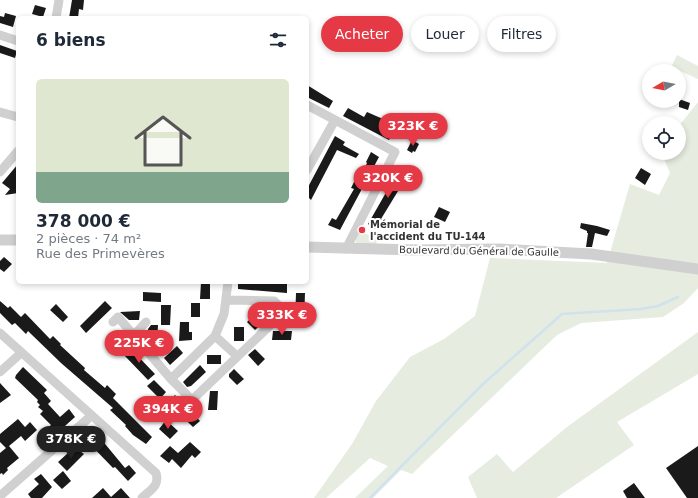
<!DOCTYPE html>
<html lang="fr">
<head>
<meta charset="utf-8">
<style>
  body { margin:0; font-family:"DejaVu Sans",sans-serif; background:#f6f6f7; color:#1f2937; height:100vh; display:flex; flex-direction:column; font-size:15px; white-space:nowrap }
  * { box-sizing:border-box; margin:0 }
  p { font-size:13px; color:#747a83 }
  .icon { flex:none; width:22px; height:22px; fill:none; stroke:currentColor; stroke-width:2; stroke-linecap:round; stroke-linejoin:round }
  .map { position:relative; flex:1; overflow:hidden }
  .details { position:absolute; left:16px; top:16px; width:293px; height:268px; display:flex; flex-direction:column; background:#fff; border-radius:6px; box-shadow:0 2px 6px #0003 }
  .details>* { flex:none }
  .top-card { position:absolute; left:321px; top:16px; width:317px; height:36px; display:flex; gap:8px }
  .needle { width:26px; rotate:260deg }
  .tools { position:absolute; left:642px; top:64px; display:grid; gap:8px }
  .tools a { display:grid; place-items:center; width:44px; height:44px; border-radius:50%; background:#fff; box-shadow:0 2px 6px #0003; font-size:20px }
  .price { position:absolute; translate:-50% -34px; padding:0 9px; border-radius:14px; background:#e63946; color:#fff; font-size:13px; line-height:26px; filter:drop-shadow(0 1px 2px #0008) }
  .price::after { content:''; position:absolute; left:50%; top:24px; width:12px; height:9px; margin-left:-6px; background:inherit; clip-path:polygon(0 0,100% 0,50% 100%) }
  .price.current { background:#222; color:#fff }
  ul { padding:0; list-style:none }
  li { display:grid; align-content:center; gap:8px; height:212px; padding:0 20px }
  li span { display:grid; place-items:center; height:124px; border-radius:6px; color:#555 }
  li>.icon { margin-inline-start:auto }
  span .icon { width:72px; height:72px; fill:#fffc; stroke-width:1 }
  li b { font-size:17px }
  h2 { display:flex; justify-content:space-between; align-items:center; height:48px; padding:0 20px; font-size:17px }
  .chip { padding:0 14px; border-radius:18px; background:#fff; box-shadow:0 2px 6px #0003; font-size:14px; line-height:36px }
  .chip.current { background:#e63946; color:#fff }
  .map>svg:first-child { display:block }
  .green { fill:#e6ecdf }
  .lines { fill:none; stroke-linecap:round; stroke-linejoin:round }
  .stream { stroke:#cfe2ee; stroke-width:2.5 }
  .building { fill:#1a1a1a }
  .minor { stroke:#d0d0d0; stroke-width:9 }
  .tertiary { stroke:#d0d0d0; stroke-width:11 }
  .poi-dot { fill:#e63946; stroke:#fff; stroke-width:1.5 }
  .labels { text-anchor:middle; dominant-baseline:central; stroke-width:4; stroke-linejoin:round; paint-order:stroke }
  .poi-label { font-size:10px; font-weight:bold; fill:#333; stroke:#fff; text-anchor:start }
  .street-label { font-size:10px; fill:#333; stroke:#fff }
</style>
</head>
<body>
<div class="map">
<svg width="698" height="498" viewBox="0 0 698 498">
  <rect width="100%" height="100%" fill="#fff"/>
  <!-- green -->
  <path class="green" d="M677,55L698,66V79L671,67Z
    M698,102V288L684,303L663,317L581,323L557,335L412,474L401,470L373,498H355L388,466L370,458L326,498H314L352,444L376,401L410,357L444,339L475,316L490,258L607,263L630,184L659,195L670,173L662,154L679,153V126Z
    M359,231L378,239L376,244H357L355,239Z
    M698,332V374L617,422L634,445L556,498H477L468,477L497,454L513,472L567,427Z"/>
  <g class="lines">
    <!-- stream -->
    <path class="stream" d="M370,498L482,385L562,314L641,309L658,306L678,297"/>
  </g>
  <!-- building -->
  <path class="building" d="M72,0H84L83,10L79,9L78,18H69Z
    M35,5L46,8L43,17L32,14Z
    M5,13L16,16L13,27L0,23V16L4,17Z
    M0,45L17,51L15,58L0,53Z
    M307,85L333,101L329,108L307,97Z
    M679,99L690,103L688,110L679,107Z
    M348,108L364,117L367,112L383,119L381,124L389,127L386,131L393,134L389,140L343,116Z
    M335,136L345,142L343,145L359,154L356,158L337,150L311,200L307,196V189Z
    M412,140L419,144L415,152L413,151L412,153L407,150Z
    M371,152L379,157L340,230L328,225L332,218L336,220L354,189L351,188L356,178L359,180L367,163L366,162Z
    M18,164V193L5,195L10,189L2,183Z
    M400,168L409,173L381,219L383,221L380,227L377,226L375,229L368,224Z
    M641,168L651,174L645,185L635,178Z
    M439,207L450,212L445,222L434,217Z
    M581,223L597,226L610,230L607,236L595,233L592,247H586L588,233H587V231L580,228Z
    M4,257L12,264L4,272L0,269V261Z
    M201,282H210V299H200Z
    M238,282L287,283V293L238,289Z
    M143,292L161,293V302L143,301Z
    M296,293H305L304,322H295Z
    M0,301L8,308L10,306L21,317L25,313L50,339L53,336L61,344L60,345L85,368L84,370L105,388L107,385L116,394L113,398L152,437L146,444L133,435L125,426L126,425L110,410L113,408L61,363L28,331L26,334L15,323L12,325L0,313Z
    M105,301L112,308L86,333L80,326Z
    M191,303H200V317H191Z
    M56,304L68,317L63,322L50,310Z
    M161,305H171L170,325H161Z
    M140,311L139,320H129L120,312Z
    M259,311L267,319L255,330L247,322Z
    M180,322H189V332H192V340L179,341Z
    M151,325H158L157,343H148V329Z
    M234,327H244V341H234Z
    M273,331H292L291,340H272Z
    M111,335L124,348L117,355L105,341Z
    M177,346L183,353L170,365L164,358Z
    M130,348L155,374L148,380L123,354Z
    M255,349L265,359L258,366L248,355Z
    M207,355H221V364H207Z
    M200,365L206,372L191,386L187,387L183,382Z
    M23,367L47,390L44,393L51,401L48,404L60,417L69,409L75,417L47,442L40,434L51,425L40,414L43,411L38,407L40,405L37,402L38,400L15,378L16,375Z
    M234,369L244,379L237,385L229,377V374Z
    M154,380L166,392L160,399L147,386Z
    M0,383L11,395L0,403Z
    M210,391H218L217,410H208Z
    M175,395L200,421L193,427L167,402Z
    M18,419L25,427L30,422L37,430L25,441L21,436L9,446L19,458L7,468L8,470L3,475L2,473L0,474V453L6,448L0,442V434Z
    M166,420L178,431L170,439L159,429Z
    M91,430L101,439L125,468L129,465L136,473L128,481L115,467L113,468L83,437Z
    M190,442L201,452L195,458L192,455L181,468L172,459L169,463L160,456L170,446L178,453Z
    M698,446V498H687L666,468Z
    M77,449L84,454L67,471L58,462L68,453L70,455Z
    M63,471L71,481L62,489L53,480Z
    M41,474L52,487L42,498H31L28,494L39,484L34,479Z
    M634,483L645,498H627L623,491Z
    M103,488L111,497L121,488L130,498H92Z"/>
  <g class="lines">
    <!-- minor -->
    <path class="minor" d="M56,18L59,0
      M0,35L18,41
      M307,105L395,152L346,249
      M0,112L18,117
      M307,170L335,120
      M0,172L18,151
      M113,322L118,317L171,379L192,400L281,315L280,307L274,301L227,300
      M0,333L156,473C160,486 150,490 142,498
      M134,335L146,322
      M215,336L237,356
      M0,372L21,353
      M171,379L215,336L224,314L228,282
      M0,496L91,416"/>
    <!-- tertiary -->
    <path class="tertiary" d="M0,240H18
      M307,247L414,250L500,249L591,254L698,269"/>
  </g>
  <!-- markers -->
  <circle class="poi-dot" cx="362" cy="230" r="4"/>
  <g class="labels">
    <!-- poi labels -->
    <g class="poi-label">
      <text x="370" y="224">Mémorial de<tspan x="370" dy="12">l'accident du TU-144</tspan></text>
    </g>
    <!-- street labels -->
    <g class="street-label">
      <text transform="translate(479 251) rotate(1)">Boulevard du Général de Gaulle</text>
    </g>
  </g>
</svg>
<div class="tools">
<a><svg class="needle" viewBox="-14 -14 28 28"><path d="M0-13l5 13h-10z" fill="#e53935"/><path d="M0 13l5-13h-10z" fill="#747a83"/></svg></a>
<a><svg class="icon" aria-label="locate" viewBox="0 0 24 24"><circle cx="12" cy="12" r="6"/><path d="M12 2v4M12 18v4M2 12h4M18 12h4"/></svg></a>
</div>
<b class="price" style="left:413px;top:147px">323K €</b>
<b class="price" style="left:388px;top:199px">320K €</b>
<b class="price" style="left:282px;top:336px">333K €</b>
<b class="price" style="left:139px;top:364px">225K €</b>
<b class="price" style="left:168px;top:430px">394K €</b>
<b class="price current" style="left:71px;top:460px">378K €</b>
<div class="top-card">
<a class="chip current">Acheter</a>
<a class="chip">Louer</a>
<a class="chip">Filtres</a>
</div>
<section class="details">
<h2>6 biens<svg class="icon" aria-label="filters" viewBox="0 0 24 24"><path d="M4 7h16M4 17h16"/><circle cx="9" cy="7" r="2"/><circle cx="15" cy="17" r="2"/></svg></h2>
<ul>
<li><span style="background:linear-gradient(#dfe7d0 75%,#7fa58c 0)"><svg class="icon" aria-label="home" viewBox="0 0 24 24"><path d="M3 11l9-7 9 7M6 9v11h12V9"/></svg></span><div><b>378 000 €</b><p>2 pièces · 74 m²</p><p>Rue des Primevères</p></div></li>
</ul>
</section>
</div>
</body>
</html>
